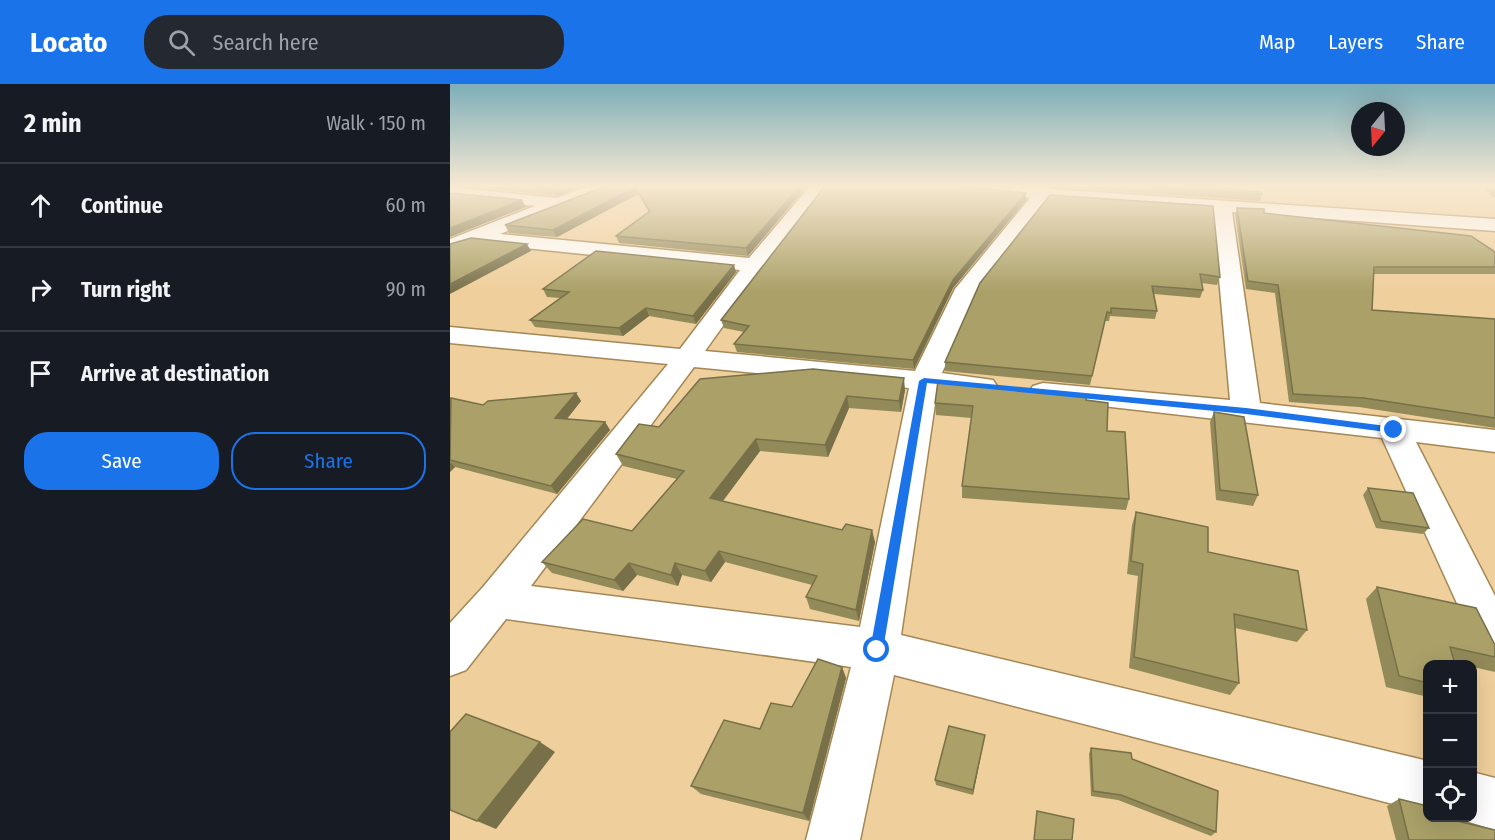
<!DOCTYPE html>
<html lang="en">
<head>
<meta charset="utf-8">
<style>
	body { margin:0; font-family:"Fira Sans Condensed",sans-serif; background:#242831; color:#f1f3f6 }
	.controls { position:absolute; right:18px; bottom:18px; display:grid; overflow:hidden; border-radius:12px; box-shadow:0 6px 24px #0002 }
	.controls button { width:54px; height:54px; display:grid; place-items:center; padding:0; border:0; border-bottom:2px solid #363941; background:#171b24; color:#f1f3f6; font:30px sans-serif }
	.compass { position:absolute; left:901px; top:18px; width:54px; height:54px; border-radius:50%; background:#171b24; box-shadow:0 6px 24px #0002; rotate:198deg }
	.stop { position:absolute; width:18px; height:18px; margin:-14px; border:4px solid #1a73e8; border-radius:50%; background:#fff }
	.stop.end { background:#1a73e8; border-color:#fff; box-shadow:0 2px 6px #0008 }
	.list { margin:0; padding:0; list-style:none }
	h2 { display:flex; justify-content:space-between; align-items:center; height:78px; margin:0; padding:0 24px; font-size:26px }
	h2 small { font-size:20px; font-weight:400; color:#9ea1a6 }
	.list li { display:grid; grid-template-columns:39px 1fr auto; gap:18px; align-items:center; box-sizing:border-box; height:84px; padding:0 24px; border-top:2px solid #363941 }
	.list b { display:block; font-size:22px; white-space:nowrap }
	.list em { font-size:20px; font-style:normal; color:#9ea1a6 }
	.actions { display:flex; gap:12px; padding:18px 24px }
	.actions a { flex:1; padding:14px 0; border:2px solid #1a73e8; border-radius:24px; text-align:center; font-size:21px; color:#1a73e8 }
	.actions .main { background:#1a73e8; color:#fff }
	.icon { flex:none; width:33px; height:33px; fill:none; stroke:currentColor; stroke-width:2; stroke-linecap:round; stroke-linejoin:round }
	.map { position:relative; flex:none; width:1045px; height:756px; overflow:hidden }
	header { display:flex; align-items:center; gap:36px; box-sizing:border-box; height:84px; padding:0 30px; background:#1a73e8; color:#fff }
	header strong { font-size:28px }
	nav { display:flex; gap:33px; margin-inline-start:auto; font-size:21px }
	.search { width:420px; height:54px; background:#242831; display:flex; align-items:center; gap:15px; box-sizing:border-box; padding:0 21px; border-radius:24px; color:#9ea1a6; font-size:22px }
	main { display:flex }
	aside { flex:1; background:#171b24 }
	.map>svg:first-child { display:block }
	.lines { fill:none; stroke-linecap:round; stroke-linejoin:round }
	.minor-casing { stroke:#a58756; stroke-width:3 }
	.minor { fill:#fff; fill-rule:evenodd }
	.wall { fill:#928a59 }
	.shaded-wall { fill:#777049 }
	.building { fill:#aaa068; stroke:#777049; stroke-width:1.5 }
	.route { fill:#1a73e8 }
</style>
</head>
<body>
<header>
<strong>Locato</strong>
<div class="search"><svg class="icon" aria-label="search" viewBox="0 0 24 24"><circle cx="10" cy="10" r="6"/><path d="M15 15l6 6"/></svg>Search here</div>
<nav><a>Map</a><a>Layers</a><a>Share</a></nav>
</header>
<main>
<aside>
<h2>2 min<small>Walk · 150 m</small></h2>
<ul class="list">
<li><svg class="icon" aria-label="ahead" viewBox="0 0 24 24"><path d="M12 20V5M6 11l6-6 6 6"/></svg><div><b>Continue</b></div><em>60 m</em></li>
<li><svg class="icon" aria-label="right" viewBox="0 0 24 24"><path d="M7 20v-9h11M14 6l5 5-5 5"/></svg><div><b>Turn right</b></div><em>90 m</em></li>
<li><svg class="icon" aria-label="arrive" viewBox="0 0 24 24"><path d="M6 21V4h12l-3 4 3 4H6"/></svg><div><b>Arrive at destination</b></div></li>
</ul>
<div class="actions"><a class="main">Save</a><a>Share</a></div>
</aside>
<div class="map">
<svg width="1045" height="756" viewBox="0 0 1045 756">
	<rect width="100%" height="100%" fill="#efcf9b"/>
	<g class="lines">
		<defs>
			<g id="minor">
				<path d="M138,102H163L160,106L50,150L299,174L360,102H378L313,186L255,267L465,287L505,205L580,114L513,107L507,106L504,102H600V105L1045,135V147L782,128L810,319L1045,346V368L966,358L1045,512V576L1030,570L932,354L583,314L579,308L583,302L593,299L780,316L763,127L598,116L528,206L492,289L543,296L547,302L543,308L533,311L487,306L451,551L978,677V729L444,591L410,756H356L401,583L56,535L16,586L0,592V539L33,503L218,280L0,259V243L230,265L290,186L25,159L0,168V155L85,122L0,113V103L107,114ZM244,283L459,304L410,543L81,502Z"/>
				<path d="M1022,688L1045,694V746L1006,734H1022Z"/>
			</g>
		</defs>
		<use href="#minor" class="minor-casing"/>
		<use href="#minor" class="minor"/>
	</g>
	<g class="wall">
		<path d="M13,102H132L107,112Z"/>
		<path d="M156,102H357L298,172L169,159L166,152L199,128L188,110L107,153L59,149L55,141Z"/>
		<path d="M602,102H786L788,106L812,110L810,117L602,103Z"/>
		<path d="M1019,102H1045V113H1043L1034,104Z"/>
		<path d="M600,111L770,193L767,201L751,199L753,206L750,214L704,210L707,227L705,235L660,232L659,237H655L640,301L495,287V278Z"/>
		<path d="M576,116L503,204L464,285L287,268L284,260L294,248L274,244L271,236Z"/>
		<path d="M787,124L1045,168V190H923L922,226L1045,235V344L909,323L839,318L825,209L796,205L785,130Z"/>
		<path d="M286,188L246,240L199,232L173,252L85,243L80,236L110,214L97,213L93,205Z"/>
		<path d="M250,295L455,306L451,328L399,324L378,373L310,367L273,417L425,458L409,537L360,525L356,513L362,501L275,478L261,498L232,491L228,502L187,491L173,507L102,489L92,478L182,447L227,395L173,382L166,370L209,343Z"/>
		<path d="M126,309L131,317L117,335L155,338L160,346L107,410L5,383L0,388V314L33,321Z"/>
		<path d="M636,316L657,347L679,415L676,426L512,414V402L522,334L486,331L485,319Z"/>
		<path d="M764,328L808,411L803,422L766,416L760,338Z"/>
		<path d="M918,404L979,444L973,450L926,444L913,411Z"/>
		<path d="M686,428L758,468L857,546L847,558L785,544L789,599L780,611L679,584L688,492L677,490L682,441Z"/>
		<path d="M927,503L1045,560V588L1023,583V580H1012L1005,579L978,580V613L936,603L916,515Z"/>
		<path d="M392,583L396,594L359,737L251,710L241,702Z"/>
		<path d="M534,656L523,711L486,701L485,696Z"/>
		<path d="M641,664L682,675L766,748L761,752L668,716L641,712L639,670Z"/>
		<path d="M949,715L999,735L1045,756H946L937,722Z"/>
	</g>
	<g class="shaded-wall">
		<path d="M111,102H132L107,112L103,105Z"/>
		<path d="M350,102H357L298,172L296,164Z"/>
		<path d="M185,103L188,110L107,153L103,146Z"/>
		<path d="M576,109V116L503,204L464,285L463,276L503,196Z"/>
		<path d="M72,116L76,123L0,153V144Z"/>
		<path d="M77,160L81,167L0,210V200Z"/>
		<path d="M284,181L286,188L246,240L243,232Z"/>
		<path d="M196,224L199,232L173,252L169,244Z"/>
		<path d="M454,294L455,306L451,328L449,317Z"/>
		<path d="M126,309L131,317L111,342L105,334Z"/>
		<path d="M397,312L399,324L378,373L375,361Z"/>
		<path d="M155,338L160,346L107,410L101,402Z"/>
		<path d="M306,355L310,367L266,426L260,414Z"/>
		<path d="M0,378L5,383L0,388Z"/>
		<path d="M422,446L425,458L409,537L406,526Z"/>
		<path d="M269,467L275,478L261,498L255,487Z"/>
		<path d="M179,479L187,491L173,507L164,496Z"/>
		<path d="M225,479L232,491L228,502L221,491Z"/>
		<path d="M392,583L396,594L359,737L353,729Z"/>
		<path d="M535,651L523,711V706Z"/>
		<path d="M90,658L105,668L46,745L27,737Z"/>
	</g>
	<g class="building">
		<path d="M74,102H111L103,105Z"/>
		<path d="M156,102H350L296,164L166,152L200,127L185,103L103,146L55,141Z"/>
		<path d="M375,102H511L576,109L503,196L463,276L284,260L299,242L271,236Z"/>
		<path d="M690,102H786L788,106L812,108V110Z"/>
		<path d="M0,109L72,116L0,144Z"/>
		<path d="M600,111L763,122L770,193L750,190L753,206L702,202L707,227L661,224V229L657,228L642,292L495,278L530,199Z"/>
		<path d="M787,124L814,125V129L1021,152L1045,168V183H924L922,226L1045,235V334L914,314L843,310L828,201L798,197Z"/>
		<path d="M21,154L77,160L0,200V160Z"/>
		<path d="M146,167L284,181L243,232L196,224L169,244L80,236L119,208L93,205Z"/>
		<path d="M363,285L454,294L449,317L397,312L375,361L306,355L260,414L392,446L396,440L422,446L406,526L356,513L367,492L269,467L255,487L225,479L221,491L179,479L164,496L92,478L133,435L182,447L234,387L166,370L189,340L209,343L250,295Z"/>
		<path d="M488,297L637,311L636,316L658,319L657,347L675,348L679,415L512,402L523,322L485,319Z"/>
		<path d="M126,309L105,334L155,338L101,402L0,376L1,314L33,321L38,317Z"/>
		<path d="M764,328L794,333L808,411L770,406Z"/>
		<path d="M918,404L963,409L979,444L931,437Z"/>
		<path d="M686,428L758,443V468L848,487L857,546L784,530L789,599L684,573L693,480L681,477Z"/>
		<path d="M927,503L1026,524L1044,559L1045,560V573L1000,563L1005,580H978V599L949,592Z"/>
		<path d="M368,575L392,583L353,729L241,702L274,636L310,645L321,619L342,623Z"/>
		<path d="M16,630L90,658L27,737L0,726V648Z"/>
		<path d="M499,642L535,651L523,706L485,696Z"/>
		<path d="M641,664L681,669L682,675L768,707L766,748L671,711L643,707Z"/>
		<path d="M949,715L978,722V734H998L999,735L1045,746V756H959Z"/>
		<path d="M587,727L624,735L622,756H584Z"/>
	</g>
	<linearGradient id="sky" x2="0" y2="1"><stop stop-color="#7daeb9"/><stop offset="0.49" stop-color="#f8e9d2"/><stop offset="1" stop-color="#f8e9d2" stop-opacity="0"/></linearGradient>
	<rect width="1045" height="208" fill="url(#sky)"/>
	<path class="route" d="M474,294L796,324L944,343L949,346L944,349L796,330L477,299L433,566L431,571L427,572L422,571L420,566L469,297Z"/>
</svg>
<div class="controls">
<button>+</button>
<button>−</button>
<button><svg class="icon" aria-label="locate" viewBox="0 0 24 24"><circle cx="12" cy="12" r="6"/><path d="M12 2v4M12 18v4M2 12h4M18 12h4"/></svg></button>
</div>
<svg class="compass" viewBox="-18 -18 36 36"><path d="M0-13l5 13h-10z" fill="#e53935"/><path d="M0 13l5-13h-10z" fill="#9ea1a6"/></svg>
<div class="stop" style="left:427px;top:566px"></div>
<div class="stop end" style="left:944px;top:346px"></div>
</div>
</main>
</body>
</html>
